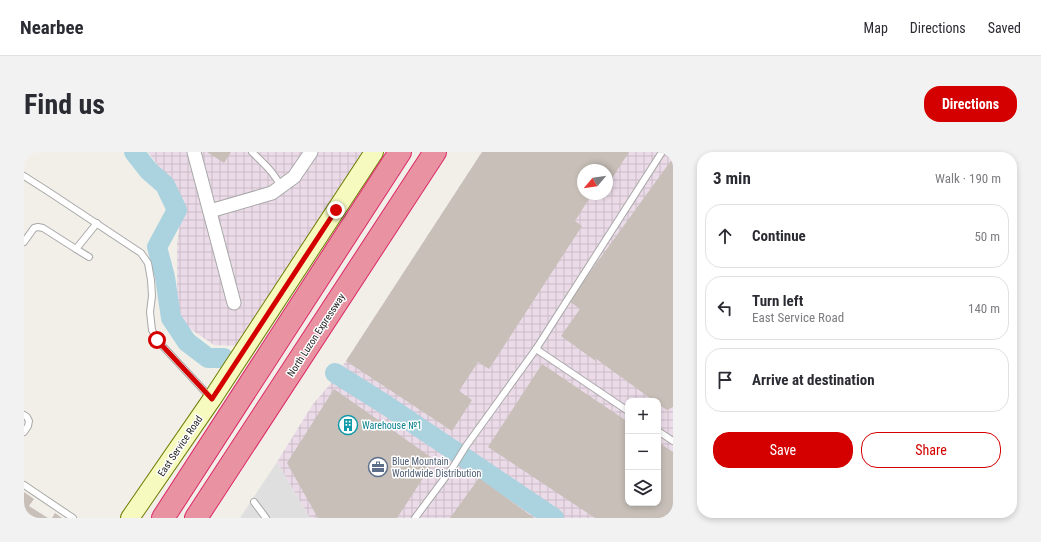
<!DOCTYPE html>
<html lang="en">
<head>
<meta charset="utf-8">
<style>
	body { margin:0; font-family:"Roboto Condensed",sans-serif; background:#f2f2f3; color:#2b2b33 }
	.controls { position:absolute; right:12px; bottom:12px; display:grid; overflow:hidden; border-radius:8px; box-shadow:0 2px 6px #0003 }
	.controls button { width:36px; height:36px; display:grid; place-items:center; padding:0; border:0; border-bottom:1px solid #e1e1e2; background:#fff; color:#2b2b33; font:20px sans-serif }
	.compass { position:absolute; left:553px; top:12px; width:36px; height:36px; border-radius:50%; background:#fff; box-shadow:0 2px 6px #0003; rotate:241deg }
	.stop { position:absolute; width:12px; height:12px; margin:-9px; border:3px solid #d40000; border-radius:50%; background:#fff }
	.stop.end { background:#d40000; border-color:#fff; box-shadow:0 1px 4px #0008 }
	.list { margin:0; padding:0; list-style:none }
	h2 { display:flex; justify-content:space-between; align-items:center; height:52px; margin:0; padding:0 16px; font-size:17px }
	h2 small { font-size:13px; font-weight:400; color:#7c7c81 }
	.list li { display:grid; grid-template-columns:26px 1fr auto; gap:12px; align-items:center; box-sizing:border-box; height:64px; margin:0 8px 8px; padding:0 8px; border:1px solid #e1e1e2; border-radius:16px }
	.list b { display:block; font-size:15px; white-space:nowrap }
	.list p { margin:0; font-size:13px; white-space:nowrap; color:#7c7c81 }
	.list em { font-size:13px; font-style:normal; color:#7c7c81 }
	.actions { display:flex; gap:8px; padding:12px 16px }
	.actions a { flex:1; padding:9px 0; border:1px solid #d40000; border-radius:16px; text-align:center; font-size:14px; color:#d40000 }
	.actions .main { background:#d40000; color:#fff }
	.icon { flex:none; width:22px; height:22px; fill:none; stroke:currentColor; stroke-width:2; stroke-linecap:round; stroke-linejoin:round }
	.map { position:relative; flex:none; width:649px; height:366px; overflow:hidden; border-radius:16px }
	header { display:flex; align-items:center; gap:24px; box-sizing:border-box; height:56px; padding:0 20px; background:#fff; border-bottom:1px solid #e1e1e2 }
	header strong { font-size:19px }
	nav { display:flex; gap:22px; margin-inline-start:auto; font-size:14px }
	.intro { display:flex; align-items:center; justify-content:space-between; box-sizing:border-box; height:96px; padding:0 24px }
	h1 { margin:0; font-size:28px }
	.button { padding:10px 18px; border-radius:16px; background:#d40000; color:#fff; font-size:14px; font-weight:700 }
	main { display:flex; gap:24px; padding:0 24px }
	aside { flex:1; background:#fff; border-radius:16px; box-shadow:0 2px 6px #0003 }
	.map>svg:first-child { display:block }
	.residential { fill:#e0dfdf }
	.industrial { fill:url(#industrial-grid); fill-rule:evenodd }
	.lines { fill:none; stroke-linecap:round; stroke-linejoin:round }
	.river { stroke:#aad3df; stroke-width:20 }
	.building { fill:#c7bfb8 }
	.lane-casing { stroke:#a9a9a9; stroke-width:8 }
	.street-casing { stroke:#a9a9a9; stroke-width:15 }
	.secondary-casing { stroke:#707d05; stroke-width:20 }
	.highway-casing { stroke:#dc2a67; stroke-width:24 }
	.lane { stroke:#fff; stroke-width:6 }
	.street { stroke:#fff; stroke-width:13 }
	.secondary { stroke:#f7fabf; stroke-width:18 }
	.highway { stroke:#e892a2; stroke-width:22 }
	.route { stroke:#d40000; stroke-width:5 }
	.labels { text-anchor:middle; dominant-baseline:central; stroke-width:3; stroke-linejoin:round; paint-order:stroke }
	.street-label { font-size:10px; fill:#222; stroke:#fff }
	.culture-label { font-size:10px; fill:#0d838f; stroke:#fff; text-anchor:start }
	.service-label { font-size:10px; fill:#4e5e75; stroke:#fff; text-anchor:start }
</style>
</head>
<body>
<header>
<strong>Nearbee</strong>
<nav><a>Map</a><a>Directions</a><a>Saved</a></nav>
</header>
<div class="intro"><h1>Find us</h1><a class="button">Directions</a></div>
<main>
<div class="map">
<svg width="649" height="366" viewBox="0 0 649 366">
	<defs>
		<pattern id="industrial-grid" width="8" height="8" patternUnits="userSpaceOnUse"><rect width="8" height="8" fill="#ebdbe8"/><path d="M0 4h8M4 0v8" fill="none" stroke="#c9bcc7"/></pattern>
	</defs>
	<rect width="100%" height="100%" fill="#f2efe9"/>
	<path class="residential" d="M253,310L286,366H216Z"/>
	<g class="industrial">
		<path d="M124,0H344L215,194L190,193L153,168V91L158,58L140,22Z"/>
		<path d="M458,0H649V366H286L253,310L289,252L308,230L322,209ZM559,18H583V42H559ZM604,249H634V351H604Z"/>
	</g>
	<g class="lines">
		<g class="river">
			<path d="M110,0L125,19L141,33L153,58L133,95L141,125L147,166L163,190L184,206H200"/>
			<path d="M311,221L362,253L530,366"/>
		</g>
	</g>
	<g class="building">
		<path d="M183,0H207L200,11Z"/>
		<path d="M458,0H605L583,34V18H559V42H578L575,46L568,42L551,69L558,74L465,217L454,210L435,239L448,248L428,279L322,209Z"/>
		<path d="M649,6V255L643,258L634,252V249H630L571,206L573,210L537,184L556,157L545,149Z"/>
		<path d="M518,212L604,270V351H634V290L649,300V366H571L464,295Z"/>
		<path d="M310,237L411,308L373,366H294L263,311Z"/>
		<path d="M455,326L510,366H426Z"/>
		<path d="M0,340L10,347L5,354L24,366H0Z"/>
		<path d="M31,361L38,366H28Z"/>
	</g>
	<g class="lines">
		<defs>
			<g id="lane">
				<path d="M228,0C240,12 250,20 257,35"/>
				<path d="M0,24L25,40L117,101L124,111L127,128L128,144L126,160L128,178L133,188L187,246"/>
				<path d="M0,90L10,76L14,75L19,76L52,97"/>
				<path d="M65,105L52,97L73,71"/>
				<path d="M512,197L604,259"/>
				<path d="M0,263L3,265L5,269L4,274L0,280"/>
				<path d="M634,279L649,289"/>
				<path d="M0,333L49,366"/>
				<path d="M230,350L242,366"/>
				<path d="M391,366L429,315L442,294L512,197L638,0"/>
			</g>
			<g id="street">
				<path d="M170,0L210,151"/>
				<path d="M186,59L248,41L270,25L287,0"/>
			</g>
			<path id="secondary" d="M106,366L188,247L350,0"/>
			<g id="highway">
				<path d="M139,366L376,0"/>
				<path d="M172,366L411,0"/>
			</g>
		</defs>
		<use href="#lane" class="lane-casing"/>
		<use href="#street" class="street-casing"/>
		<use href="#secondary" class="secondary-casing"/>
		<use href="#highway" class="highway-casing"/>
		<use href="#lane" class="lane"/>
		<use href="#street" class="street"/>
		<use href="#secondary" class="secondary"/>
		<use href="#highway" class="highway"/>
	</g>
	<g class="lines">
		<path class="route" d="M133,188L188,247L312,58"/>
	</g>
	<defs>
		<symbol id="building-ring" viewBox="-11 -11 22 22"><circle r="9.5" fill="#fff" stroke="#0f9aa8" stroke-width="1.5"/><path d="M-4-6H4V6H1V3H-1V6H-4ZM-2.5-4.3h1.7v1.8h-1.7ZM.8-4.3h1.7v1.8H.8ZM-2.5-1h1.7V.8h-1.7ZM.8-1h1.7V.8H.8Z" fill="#0f9aa8"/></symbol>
		<symbol id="office-ring" viewBox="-11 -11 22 22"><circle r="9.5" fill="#fff" stroke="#5c6f8a" stroke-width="1.5"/><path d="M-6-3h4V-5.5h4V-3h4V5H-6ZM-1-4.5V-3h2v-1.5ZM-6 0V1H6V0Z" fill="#5c6f8a"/></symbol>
	</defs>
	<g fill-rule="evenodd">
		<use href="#building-ring" x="313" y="262" width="22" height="22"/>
		<use href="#office-ring" x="343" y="304" width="22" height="22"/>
	</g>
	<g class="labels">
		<g class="street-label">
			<text transform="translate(292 183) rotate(-57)">North Luzon Expressway</text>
			<text transform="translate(156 294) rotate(-56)">East Service Road</text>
		</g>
		<g class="culture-label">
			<text x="338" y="273">Warehouse №1</text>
		</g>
		<g class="service-label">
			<text x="368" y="309">Blue Mountain<tspan x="368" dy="12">Worldwide Distribution</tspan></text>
		</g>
	</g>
</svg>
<div class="controls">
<button>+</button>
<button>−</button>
<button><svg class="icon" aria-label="layers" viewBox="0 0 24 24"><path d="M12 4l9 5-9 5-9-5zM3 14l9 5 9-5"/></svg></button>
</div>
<svg class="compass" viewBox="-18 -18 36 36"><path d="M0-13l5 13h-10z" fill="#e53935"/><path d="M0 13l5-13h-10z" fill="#7c7c81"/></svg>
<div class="stop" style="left:133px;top:188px"></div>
<div class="stop end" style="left:312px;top:58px"></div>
</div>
<aside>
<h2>3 min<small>Walk · 190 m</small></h2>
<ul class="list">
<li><svg class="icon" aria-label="ahead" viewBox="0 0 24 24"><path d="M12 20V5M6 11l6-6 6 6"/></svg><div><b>Continue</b></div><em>50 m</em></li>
<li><svg class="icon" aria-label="left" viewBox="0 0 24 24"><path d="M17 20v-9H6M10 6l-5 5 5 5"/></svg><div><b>Turn left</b><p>East Service Road</p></div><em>140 m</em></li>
<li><svg class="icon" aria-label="arrive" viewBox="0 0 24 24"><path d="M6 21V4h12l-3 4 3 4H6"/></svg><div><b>Arrive at destination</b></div></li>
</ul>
<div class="actions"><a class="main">Save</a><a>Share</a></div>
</aside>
</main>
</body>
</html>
